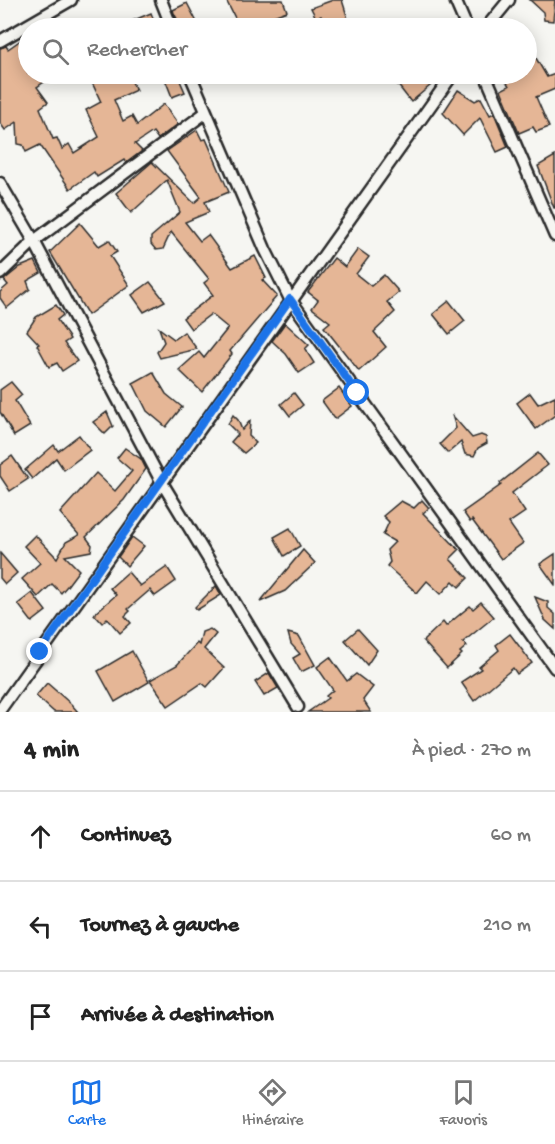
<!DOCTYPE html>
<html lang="fr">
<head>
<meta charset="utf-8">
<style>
	body { margin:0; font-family:"Gochi Hand",sans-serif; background:#f2f2f2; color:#222 }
	.stop { position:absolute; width:18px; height:18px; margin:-14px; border:4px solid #1a73e8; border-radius:50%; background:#fff }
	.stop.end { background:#1a73e8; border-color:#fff; box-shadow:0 2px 6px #0008 }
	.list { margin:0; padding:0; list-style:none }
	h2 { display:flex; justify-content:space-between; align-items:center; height:78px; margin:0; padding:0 24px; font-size:26px }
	h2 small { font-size:20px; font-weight:400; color:#767676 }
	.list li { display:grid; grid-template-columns:39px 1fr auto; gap:18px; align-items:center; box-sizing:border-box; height:90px; padding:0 24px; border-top:2px solid #e0e0e0 }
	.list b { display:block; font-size:22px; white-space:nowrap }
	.list em { font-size:20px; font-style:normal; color:#767676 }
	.icon { flex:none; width:33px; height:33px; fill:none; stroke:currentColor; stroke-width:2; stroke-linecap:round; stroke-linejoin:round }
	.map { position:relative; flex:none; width:555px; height:712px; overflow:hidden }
	.search { position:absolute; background:#fff; box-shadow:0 3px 15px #0003; left:18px; right:18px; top:18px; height:66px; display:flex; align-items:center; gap:15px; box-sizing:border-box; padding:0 21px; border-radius:33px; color:#767676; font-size:22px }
	.sheet { height:348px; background:#fff }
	nav { display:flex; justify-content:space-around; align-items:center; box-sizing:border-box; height:84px; border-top:2px solid #e0e0e0; background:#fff; font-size:16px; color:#767676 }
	nav a { display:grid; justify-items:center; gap:3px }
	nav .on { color:#1a73e8 }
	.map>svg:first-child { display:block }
	.building { fill:#e5b696; stroke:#2b2b2b; stroke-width:1.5 }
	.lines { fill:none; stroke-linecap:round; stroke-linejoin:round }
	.street-casing { stroke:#2b2b2b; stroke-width:15 }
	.street { stroke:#f6f6f2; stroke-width:10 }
	.route { stroke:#1a73e8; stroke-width:8 }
</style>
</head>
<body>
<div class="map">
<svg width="555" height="712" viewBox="0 0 555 712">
	<rect width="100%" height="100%" fill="#f6f6f2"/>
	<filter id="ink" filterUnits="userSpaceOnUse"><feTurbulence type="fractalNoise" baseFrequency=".0167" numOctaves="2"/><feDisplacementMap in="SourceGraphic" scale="12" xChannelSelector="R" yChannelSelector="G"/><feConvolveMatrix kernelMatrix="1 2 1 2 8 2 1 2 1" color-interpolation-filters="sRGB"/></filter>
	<g filter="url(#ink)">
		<g class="building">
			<path d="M226,0H283L287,11L257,22L261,28H218L236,20Z"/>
			<path d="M333,0H342L348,19L325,27L321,16L316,18L311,8Z"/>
			<path d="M530,0H555L553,21L544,20L543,12Z"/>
			<path d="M187,3L200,28H182L174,13L173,10Z"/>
			<path d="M151,13L157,28H115Z"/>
			<path d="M28,35V74H46L44,82L37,87L48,102L40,108L53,139L57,138L62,149L69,144L74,153L99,137L86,110L101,102L88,74H128L136,90L114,100L123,121L132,116L137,125L164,104L178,124L158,139L153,132L135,144L142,151L126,163L124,160L97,177L94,172L70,189L40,145L26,152L23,145L18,144L17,122L5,130L0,123V48L6,46L8,49Z"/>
			<path d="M526,41L547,77L555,74V89L536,97L549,127L536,132L533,127L519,133L501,90L509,86L502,74H526Z"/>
			<path d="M163,74H177L185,92L172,97Z"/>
			<path d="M401,74H444L411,102L394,80Z"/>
			<path d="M458,90L475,101L481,98L490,115L494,113L508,147L497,152L480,118L463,135L443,113Z"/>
			<path d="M197,130L202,140L206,139L229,192L205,202L209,212L185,222L200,241L208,235L232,268L255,256L266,278L262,280L277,296L230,351L232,354L202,392L179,370L199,352L204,358L228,328L211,314L191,329L183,318L213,295L204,283L209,279L171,232L163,249L156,250L151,244V237L180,212L167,180L131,213L116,193L152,162L194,203L201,197L167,151Z"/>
			<path d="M555,156V208H554L538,166Z"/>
			<path d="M80,223L99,246L109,240L117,252L110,256L129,285L88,315L50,252Z"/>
			<path d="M358,249L369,257L356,274L371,286L384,275L399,292L387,302L395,312L374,332L386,347L359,371L324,327L330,322L312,308L318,300L308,292L334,258L345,267Z"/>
			<path d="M35,261L41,273L27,281L30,289L7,308L0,298V292L8,285L4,280L20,267Z"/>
			<path d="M150,282L165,301L144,312L132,295Z"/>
			<path d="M449,301L465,321L449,334L433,314Z"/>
			<path d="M56,305L63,315L57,320L70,339L64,343L77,361L62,371L57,363L49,367L37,345L39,344L27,331L36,317Z"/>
			<path d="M285,323L309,345L305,349L314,363L299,373L286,354L272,341Z"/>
			<path d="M159,328L174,339L184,332L197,349L160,358L157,352L164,342Z"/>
			<path d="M153,372L166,394L182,407L166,427L147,411L133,383Z"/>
			<path d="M11,382L22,395L15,401L30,426L14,436L0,412V390Z"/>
			<path d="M339,388L352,406L335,419L322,401Z"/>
			<path d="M294,393L303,405L290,416L281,404Z"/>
			<path d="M530,393L538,404L555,396V415L536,429L517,403Z"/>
			<path d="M107,412L113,426L105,434L93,422Z"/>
			<path d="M233,415L238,420L242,430L250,421L249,436L256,443L244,453L231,442L238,434L228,424Z"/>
			<path d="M452,415L472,438L481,435L486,437L487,443L478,448L474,456L465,454L461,442L448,453L440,444L456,428Z"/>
			<path d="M79,435L90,450L64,470L56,458L32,479L25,470L54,445L58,451Z"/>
			<path d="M125,448L141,459L146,469L124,500L86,537L92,545L91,551L65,556L79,570L67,586L61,593L52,584L38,597L22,579L40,563L24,546L35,535L57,558L66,542L79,535L60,513L96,473L115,491L132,471L117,458Z"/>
			<path d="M538,453L548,465L512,493L525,512L509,523L523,543L501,559L472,520L470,522L463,512L501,485L500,483Z"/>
			<path d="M12,456L28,479L10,491L0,476V465Z"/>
			<path d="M422,500L429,508L423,513L459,550L450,559L468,578L459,587L453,581L441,594L427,581L417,593L387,566L390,562L387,550L395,542L383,535L389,522L383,516L401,501L414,508Z"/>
			<path d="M290,528L300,546L284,556L274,537Z"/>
			<path d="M132,537L144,546L127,566L118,557Z"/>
			<path d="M303,550L315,563L285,591L260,602Z"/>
			<path d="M0,553L17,573L5,584L0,578Z"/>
			<path d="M555,554V585L540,564Z"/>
			<path d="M167,567L176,581L155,596L150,590L128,609L130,611L125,616L131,623L120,633L107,618L102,623L94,614L116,595L110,588L128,572L140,586Z"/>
			<path d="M216,586L221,595L197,610L195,607Z"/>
			<path d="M32,593L46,611L32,622L18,604Z"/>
			<path d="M535,597L548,602V608L555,614V629L545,620Z"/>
			<path d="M481,602L494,617L463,642L467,646L460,652L462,654L447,668L423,641L443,622L446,626L470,606L473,609Z"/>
			<path d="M210,629L216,634L204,649L224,668L207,687L202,683L168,706L150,680L177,665L197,643L199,645L202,632Z"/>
			<path d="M358,629L377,650L367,665L345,640Z"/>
			<path d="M288,633L299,636L315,665L301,672L293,658L300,654L291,644Z"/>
			<path d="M510,634L532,663L517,674L513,668L474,701L461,682L481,669L479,667L499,650L496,645Z"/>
			<path d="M132,651L149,682L115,702L98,671Z"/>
			<path d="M330,657L347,681L356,674L373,687L363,700L371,712H308L328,698L326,696L333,690L317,667Z"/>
			<path d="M269,673L278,688L264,696L255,682Z"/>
			<path d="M47,683L71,704L78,712H54L36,696Z"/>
		</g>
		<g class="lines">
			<defs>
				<g id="street">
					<path d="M161,0L172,28"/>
					<path d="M455,0L467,28"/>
					<path d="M486,28L509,0"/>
					<path d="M0,41L71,0"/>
					<path d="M190,74L265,249L290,299L555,668"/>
					<path d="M485,74L555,236"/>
					<path d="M0,183L34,241L161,481L298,707"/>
					<path d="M0,274L34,241L205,113"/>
					<path d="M0,710L453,74"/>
				</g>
			</defs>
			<use href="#street" class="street-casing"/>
			<use href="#street" class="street"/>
		</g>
	</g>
	<g class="lines" filter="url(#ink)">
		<path class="route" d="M40,652L290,299L357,393"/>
	</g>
</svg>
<div class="stop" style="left:357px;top:393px"></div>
<div class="stop end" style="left:40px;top:652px"></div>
<div class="search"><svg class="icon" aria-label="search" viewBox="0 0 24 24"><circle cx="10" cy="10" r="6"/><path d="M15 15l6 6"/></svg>Rechercher</div>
</div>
<section class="sheet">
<h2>4 min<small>À pied · 270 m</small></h2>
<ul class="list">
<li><svg class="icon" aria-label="ahead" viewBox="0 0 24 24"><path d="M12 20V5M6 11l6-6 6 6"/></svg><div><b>Continuez</b></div><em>60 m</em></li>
<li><svg class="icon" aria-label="left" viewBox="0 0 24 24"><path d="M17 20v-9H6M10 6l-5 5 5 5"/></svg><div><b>Tournez à gauche</b></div><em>210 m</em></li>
<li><svg class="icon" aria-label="arrive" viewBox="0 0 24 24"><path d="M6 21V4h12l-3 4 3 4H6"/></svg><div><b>Arrivée à destination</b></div></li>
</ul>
</section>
<nav>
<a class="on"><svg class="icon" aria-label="map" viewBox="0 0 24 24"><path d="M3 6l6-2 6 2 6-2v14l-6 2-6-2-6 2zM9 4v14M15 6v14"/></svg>Carte</a>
<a><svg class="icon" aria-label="directions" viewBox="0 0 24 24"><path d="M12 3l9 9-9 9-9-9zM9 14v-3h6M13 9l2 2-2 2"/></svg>Itinéraire</a>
<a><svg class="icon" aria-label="saved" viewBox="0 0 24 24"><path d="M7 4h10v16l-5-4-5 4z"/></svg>Favoris</a>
</nav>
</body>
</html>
